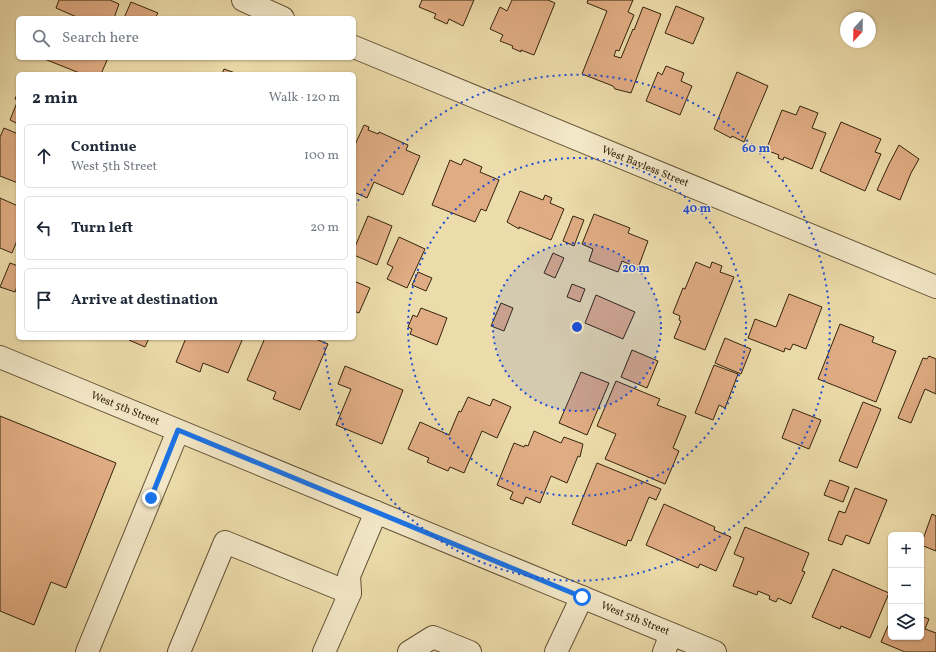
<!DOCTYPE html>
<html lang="en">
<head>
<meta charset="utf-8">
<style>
	body { margin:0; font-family:Vollkorn,serif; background:#f6f6f7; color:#1f2937 }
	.controls { position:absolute; right:12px; bottom:12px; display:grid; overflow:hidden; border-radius:6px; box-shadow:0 1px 3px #0004 }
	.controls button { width:36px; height:36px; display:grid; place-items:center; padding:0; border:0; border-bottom:1px solid #e0e1e3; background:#fff; color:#1f2937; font:20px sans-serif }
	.compass { position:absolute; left:840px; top:12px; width:36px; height:36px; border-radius:50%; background:#fff; box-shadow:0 1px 3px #0004; rotate:202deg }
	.stop { position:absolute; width:12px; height:12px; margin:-9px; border:3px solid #1a73e8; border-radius:50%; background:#fff }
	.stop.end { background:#1a73e8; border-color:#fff; box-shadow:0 1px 4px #0008 }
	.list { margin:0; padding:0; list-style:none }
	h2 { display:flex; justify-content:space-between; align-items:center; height:52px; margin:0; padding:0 16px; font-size:17px }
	h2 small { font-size:13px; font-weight:400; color:#747a83 }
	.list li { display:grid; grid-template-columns:26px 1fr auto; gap:12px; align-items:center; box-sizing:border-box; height:64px; margin:0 8px 8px; padding:0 8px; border:1px solid #e0e1e3; border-radius:6px }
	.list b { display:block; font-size:15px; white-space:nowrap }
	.list p { margin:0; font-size:13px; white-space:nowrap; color:#747a83 }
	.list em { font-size:13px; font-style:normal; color:#747a83 }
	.icon { flex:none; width:22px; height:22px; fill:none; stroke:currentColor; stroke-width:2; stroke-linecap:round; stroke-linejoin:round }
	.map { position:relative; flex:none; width:936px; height:652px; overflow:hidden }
	.search { position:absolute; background:#fff; box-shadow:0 1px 3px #0004; left:16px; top:16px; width:340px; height:44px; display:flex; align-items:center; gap:10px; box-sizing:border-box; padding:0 14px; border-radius:6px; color:#747a83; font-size:15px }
	.panel { position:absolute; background:#fff; box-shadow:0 1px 3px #0004; left:16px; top:72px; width:340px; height:268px; border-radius:6px }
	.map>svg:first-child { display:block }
	.building { fill:#e0ac83; stroke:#34230d }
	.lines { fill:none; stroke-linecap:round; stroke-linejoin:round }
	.minor-casing { stroke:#625134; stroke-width:24 }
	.minor { stroke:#f3e8c8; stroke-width:22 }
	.route { stroke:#1a73e8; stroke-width:5 }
	.ring { fill:none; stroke:#1d4ed8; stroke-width:2; stroke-dasharray:2 4 }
	.labels { text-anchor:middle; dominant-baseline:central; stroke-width:3; stroke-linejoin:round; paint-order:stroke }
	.street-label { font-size:11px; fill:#34230d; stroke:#f3e8c8 }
	.centre { fill:#1d4ed8; stroke:#f3e8c8; stroke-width:2 }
	.ring-label { font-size:12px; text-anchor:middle; font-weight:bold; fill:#1d4ed8; stroke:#f3e8c8; stroke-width:3; stroke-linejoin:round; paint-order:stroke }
</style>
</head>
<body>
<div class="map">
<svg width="936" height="652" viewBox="0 0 936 652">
	<rect width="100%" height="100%" fill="#eddcab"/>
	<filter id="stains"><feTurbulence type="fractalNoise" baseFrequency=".005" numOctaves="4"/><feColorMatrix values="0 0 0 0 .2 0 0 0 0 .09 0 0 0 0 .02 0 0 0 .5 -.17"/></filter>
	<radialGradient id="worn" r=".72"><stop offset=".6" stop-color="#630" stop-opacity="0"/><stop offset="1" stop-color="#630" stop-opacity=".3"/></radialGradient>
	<g class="building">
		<path d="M59,0H110L119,4L114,18H79L56,8Z"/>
		<path d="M422,0H474L463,26L449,19L447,24L434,18L436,14L419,7Z"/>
		<path d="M512,0H548L555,3L534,55L521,50V52L512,48L513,46L500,41L503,35L490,29L500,7L507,11Z"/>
		<path d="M588,0H633L628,12L634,15L619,51L616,50L614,56L621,58L633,29L634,30L643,7L661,14L631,93L615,89L613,86L582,74L607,11L587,3Z"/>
		<path d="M131,2L158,13L155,18H124Z"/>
		<path d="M676,6L704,18L693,44L665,33Z"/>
		<path d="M42,58H108L101,74H82Z"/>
		<path d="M666,66L684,73L681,81L692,86L680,115L646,101L658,72L662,75Z"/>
		<path d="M224,69L238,74H222Z"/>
		<path d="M737,72L768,86L744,142L732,136L731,138L714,129Z"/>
		<path d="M18,92V124L10,120L18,100L15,99Z"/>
		<path d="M800,106L818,113L812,128L826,133L812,169L784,157L783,160L778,158L779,155L766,150L782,110L796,115Z"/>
		<path d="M841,122L881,139L875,152L881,154L865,191L820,171Z"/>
		<path d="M364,125L369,127L368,130L378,134L379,132L408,145L406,150L420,156L403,195L374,182L367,198L354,192V147Z"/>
		<path d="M4,128L18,134V183L0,176V137Z"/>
		<path d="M899,145L919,159L911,173L900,200L877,190L889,164Z"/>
		<path d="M464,159L482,167L480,172L499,180L486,211L481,209L475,222L432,205L450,160L461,165Z"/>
		<path d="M520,191L543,200L545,195L552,198L550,203L564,209L551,240L519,227V229L507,222Z"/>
		<path d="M0,198L18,206V238L12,253L0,248Z"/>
		<path d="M594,214L630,228L628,233L648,241L638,268L622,261L618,272L589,261L593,249L582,244Z"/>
		<path d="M368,216L392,226L377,265L354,255V249Z"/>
		<path d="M573,216L584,220L574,246L563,241Z"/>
		<path d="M399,237L425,249L407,288L387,279L393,267L387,264Z"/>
		<path d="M553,253L564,258L555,278L544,273Z"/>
		<path d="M696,262L710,268L712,262L722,266L720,272L734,277L705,350L674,338L681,321L679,320L680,316L673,313L683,288L685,289Z"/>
		<path d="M10,263L18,266V284L15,292L0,287Z"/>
		<path d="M418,272L432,278L426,291L412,285Z"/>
		<path d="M354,281L370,288L359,313L354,311Z"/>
		<path d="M572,284L585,289L580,302L567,297Z"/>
		<path d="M789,294L822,307L806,349L793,344L790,350L785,348L784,352L748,338L755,319L776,327Z"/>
		<path d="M596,295L635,312L623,339L585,323Z"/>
		<path d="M501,303L513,308L504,331L491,326Z"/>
		<path d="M421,308L447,318L437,345L410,334L412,329L408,327L413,315L417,317Z"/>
		<path d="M840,324L874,337L872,342L896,351L876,402L818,379Z"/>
		<path d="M130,338H149L145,347L129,340Z"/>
		<path d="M186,338H243L228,373L203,363L200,372L176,362Z"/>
		<path d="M265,338H313L328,344L300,410L273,399L276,392L247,380Z"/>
		<path d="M725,338L751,349L741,374L715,363Z"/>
		<path d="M632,350L658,361L647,388L621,377Z"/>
		<path d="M929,356L936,359V394L925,389L911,423L898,418L923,358L927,359Z"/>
		<path d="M714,365L738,374L725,408L719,405L713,420L695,413Z"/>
		<path d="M345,366L403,390L382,444L336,425L351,389L338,384Z"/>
		<path d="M581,372L609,383L587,435L559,423Z"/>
		<path d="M616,381L660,399L657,405L686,416L673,448L679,451L665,484L605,459L616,434L597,426Z"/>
		<path d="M468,397L490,406L493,399L511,407L497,438L482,431L464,473L450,467L448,471L427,462L429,458L408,449L420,422L449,435L459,411L461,412Z"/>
		<path d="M863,402L881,409L857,468L839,461Z"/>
		<path d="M793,409L821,420L809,449L782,438Z"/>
		<path d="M0,416L116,463L66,588L51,582L34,625L0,611Z"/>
		<path d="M534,431L561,443L564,437L583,444L580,457L578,456L567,483L551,476L540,503L526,497L523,504L510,499L513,492L497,485L514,443L524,447L525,445L528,446Z"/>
		<path d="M597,463L661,489L656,500L649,497L631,541L628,540L626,546L572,524Z"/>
		<path d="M830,480L849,487L843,502L824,495Z"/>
		<path d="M855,488L887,500L869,544L846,535L842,545L828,540L839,511L845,513Z"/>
		<path d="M664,504L715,527L714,530L731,537L716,571L700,564L698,568L646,545Z"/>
		<path d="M932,514L936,516V551L921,545Z"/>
		<path d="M745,527L809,553L802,571L805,572L791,604L778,598L776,602L769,599L770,596L758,591L757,595L733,586L744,558L734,554Z"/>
		<path d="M833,569L889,593L870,638L841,626L840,629L812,617Z"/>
		<path d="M921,616L929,619L925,629L936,633V652H905L881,642L891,619V637H921Z"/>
	</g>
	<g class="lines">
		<defs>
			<g id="minor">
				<path d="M243,0L283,18"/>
				<path d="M354,47L936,287"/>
				<path d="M0,357L715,652"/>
				<path d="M87,652L178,431"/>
				<path d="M179,652L225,542L350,593"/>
				<path d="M324,652L350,593L349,576L376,512"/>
				<path d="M409,652L433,637L470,652"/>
				<path d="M556,652L582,597"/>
				<path d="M664,652L671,634"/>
			</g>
		</defs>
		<use href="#minor" class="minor-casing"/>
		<use href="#minor" class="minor"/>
	</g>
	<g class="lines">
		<path class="route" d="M151,498L178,430L582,597"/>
	</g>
	<circle cx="577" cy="327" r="84" fill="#1d4ed8" fill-opacity=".12"/>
	<g class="ring">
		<circle cx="577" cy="327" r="84"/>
		<circle cx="577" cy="327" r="169"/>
		<path d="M355 206A253 253 0 1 1 324 338"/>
	</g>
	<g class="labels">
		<g class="street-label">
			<text transform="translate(645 167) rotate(22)">West Bayless Street</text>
			<text transform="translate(125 409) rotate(22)">West 5th Street</text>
			<text transform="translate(635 619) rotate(22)">West 5th Street</text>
		</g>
	</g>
	<circle cx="577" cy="327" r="6" class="centre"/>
	<g class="ring-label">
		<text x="756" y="152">60 m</text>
		<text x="697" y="212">40 m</text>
		<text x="636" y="272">20 m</text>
	</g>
	<rect width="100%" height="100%" filter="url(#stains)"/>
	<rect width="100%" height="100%" fill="url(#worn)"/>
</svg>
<div class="controls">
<button>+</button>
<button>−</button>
<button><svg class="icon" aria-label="layers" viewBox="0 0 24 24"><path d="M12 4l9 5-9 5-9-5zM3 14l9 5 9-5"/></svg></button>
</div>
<svg class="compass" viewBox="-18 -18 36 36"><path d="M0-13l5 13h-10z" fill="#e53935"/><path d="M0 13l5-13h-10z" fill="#747a83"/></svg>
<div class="stop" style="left:582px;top:597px"></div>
<div class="stop end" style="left:151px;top:498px"></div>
<div class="search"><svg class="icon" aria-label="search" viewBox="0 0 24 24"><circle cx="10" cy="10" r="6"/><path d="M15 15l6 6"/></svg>Search here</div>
<section class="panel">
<h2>2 min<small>Walk · 120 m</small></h2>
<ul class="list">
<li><svg class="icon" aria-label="ahead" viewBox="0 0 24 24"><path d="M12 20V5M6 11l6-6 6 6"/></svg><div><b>Continue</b><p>West 5th Street</p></div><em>100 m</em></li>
<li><svg class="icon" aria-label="left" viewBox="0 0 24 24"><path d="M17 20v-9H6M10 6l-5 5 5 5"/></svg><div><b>Turn left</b></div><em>20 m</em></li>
<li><svg class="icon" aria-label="arrive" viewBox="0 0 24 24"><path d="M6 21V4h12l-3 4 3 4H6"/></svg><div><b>Arrive at destination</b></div></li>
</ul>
</section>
</div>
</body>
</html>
